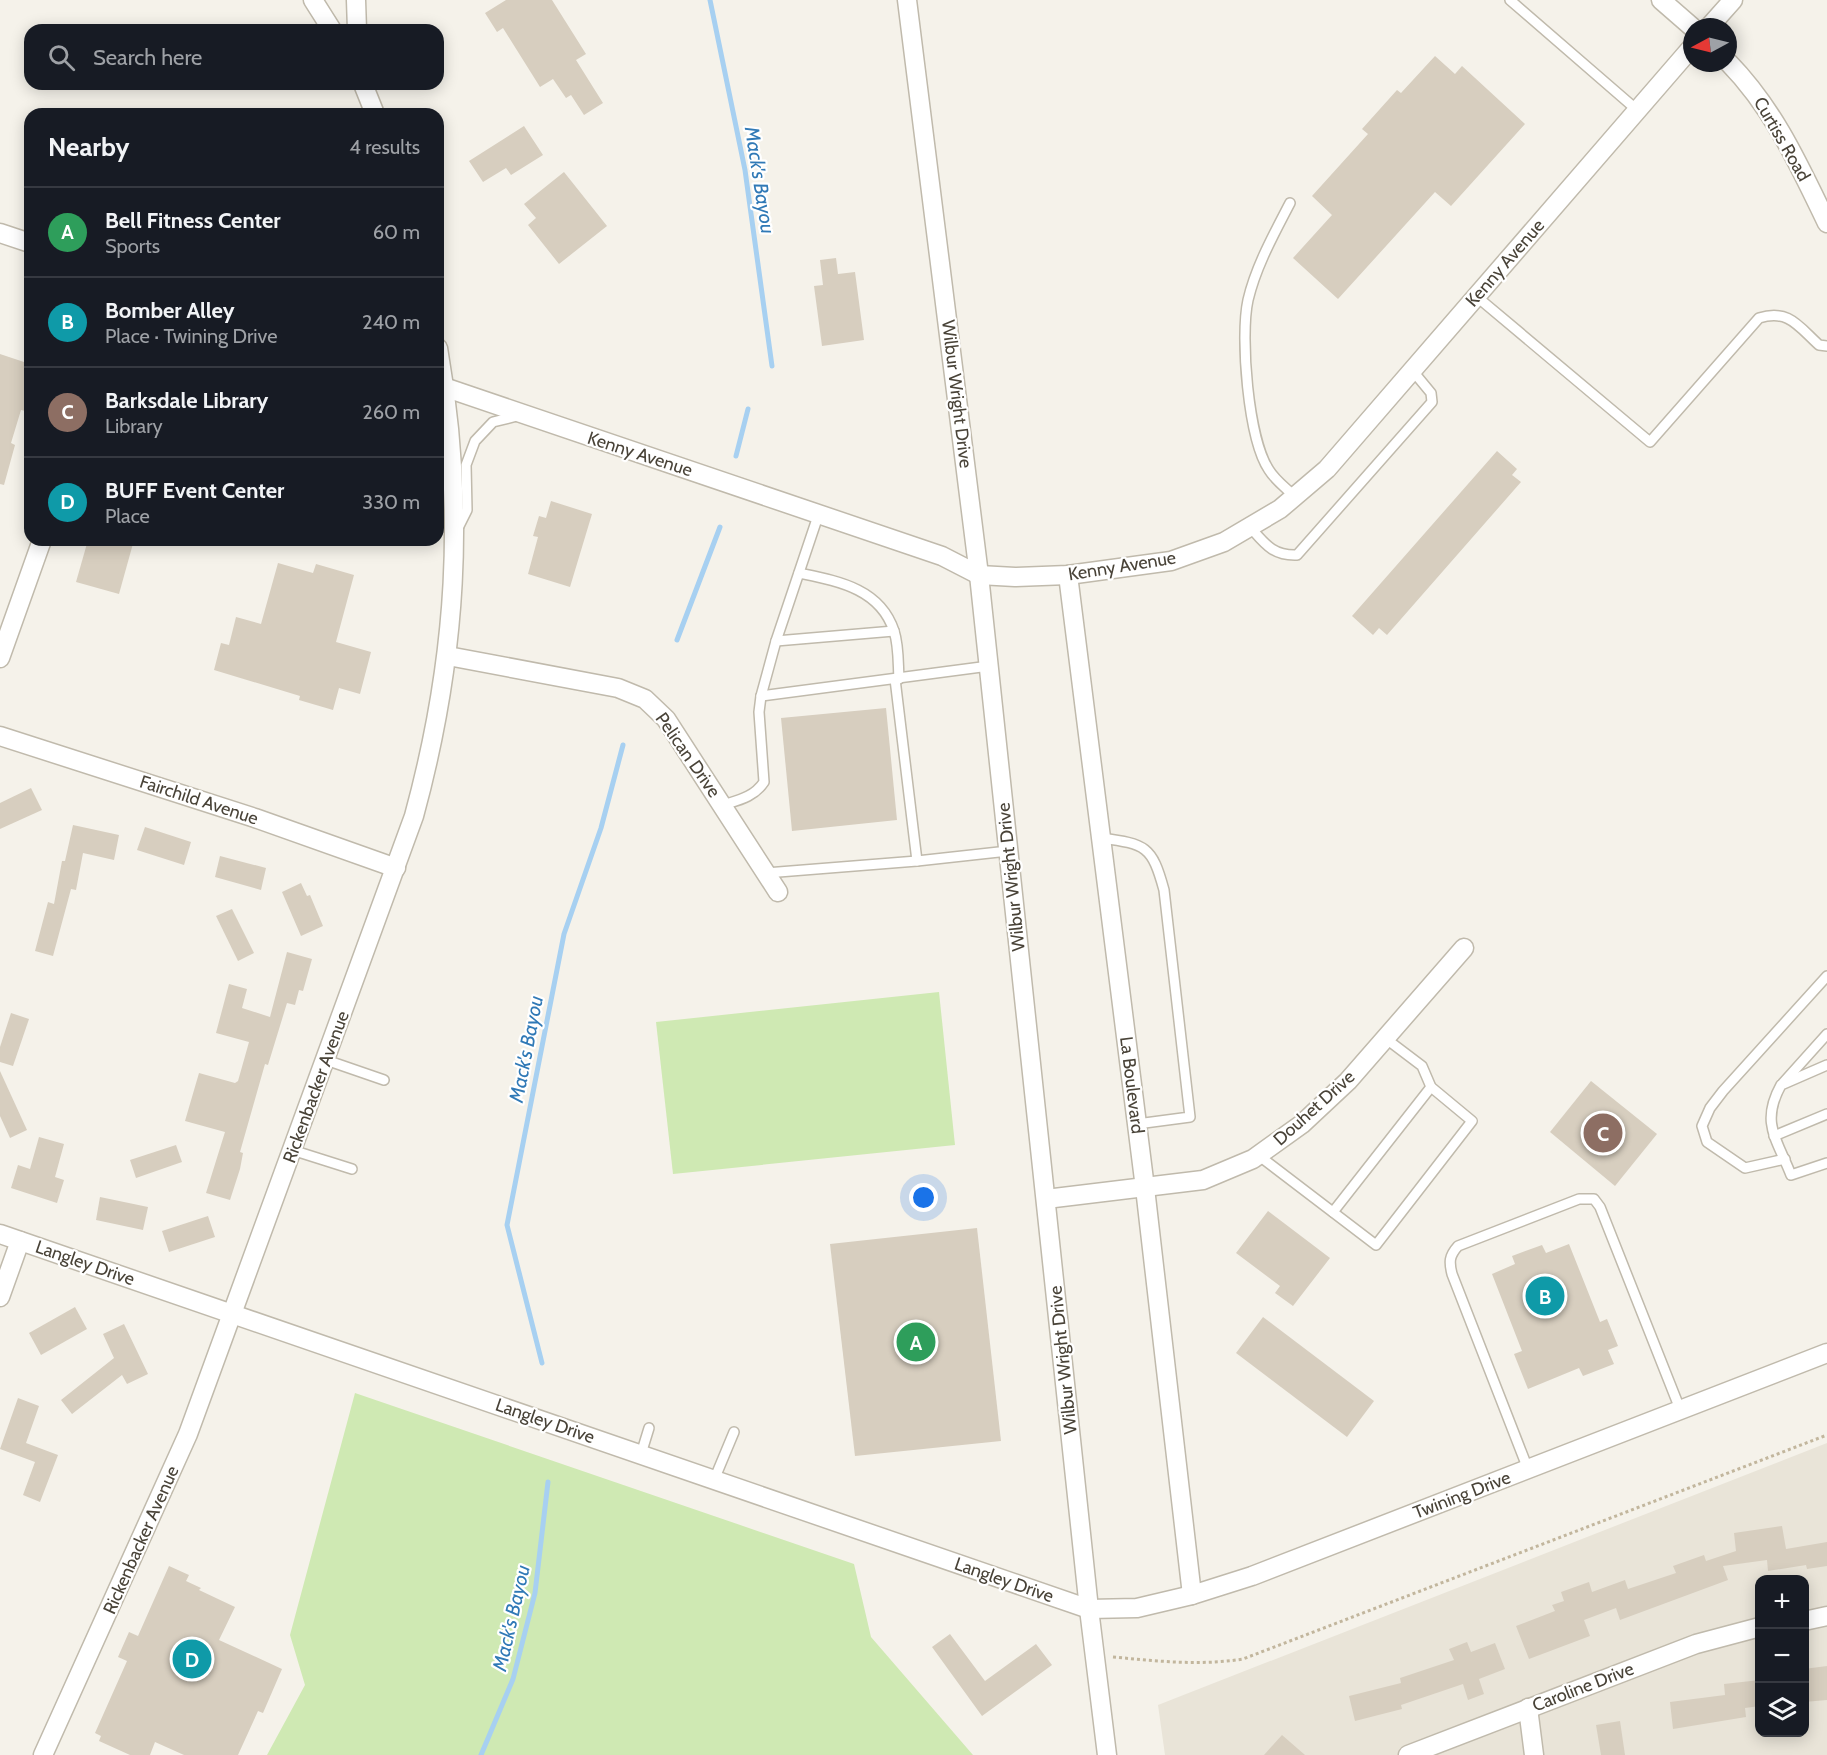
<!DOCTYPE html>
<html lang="en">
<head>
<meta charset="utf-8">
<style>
	body { margin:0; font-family:Cabin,sans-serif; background:#20242c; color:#f1f3f6 }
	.controls { position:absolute; right:18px; bottom:18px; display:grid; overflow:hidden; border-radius:12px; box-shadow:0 3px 15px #0003 }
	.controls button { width:54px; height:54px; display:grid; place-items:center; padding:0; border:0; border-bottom:2px solid #363941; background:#171b24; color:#f1f3f6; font:30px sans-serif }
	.compass { position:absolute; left:1683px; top:18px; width:54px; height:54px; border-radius:50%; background:#171b24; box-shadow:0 3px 15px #0003; rotate:263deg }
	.you { position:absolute; left:924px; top:1198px; width:21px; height:21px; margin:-15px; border:4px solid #fff; border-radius:50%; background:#1a73e8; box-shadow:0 0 0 9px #1a73e833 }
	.badge { display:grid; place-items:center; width:39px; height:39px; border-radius:50%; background:#f9451c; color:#fff; font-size:20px; font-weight:700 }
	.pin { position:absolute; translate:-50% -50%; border:3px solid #fff; box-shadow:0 2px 6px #0006 }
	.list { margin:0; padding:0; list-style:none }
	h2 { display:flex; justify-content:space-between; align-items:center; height:78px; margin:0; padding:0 24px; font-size:26px }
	h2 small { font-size:20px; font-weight:400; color:#9ea1a6 }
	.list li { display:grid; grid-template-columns:39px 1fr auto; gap:18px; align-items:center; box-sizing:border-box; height:90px; padding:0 24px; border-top:2px solid #363941 }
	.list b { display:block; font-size:22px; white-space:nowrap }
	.list p { margin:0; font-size:20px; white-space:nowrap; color:#9ea1a6 }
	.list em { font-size:20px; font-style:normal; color:#9ea1a6 }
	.icon { flex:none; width:33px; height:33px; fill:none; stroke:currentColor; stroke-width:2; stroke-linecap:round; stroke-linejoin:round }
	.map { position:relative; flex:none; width:1827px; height:1755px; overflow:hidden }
	.search { position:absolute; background:#171b24; box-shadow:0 3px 15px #0003; left:24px; top:24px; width:420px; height:66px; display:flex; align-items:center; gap:15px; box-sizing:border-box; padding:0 21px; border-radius:18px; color:#9ea1a6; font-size:22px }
	.panel { position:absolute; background:#171b24; box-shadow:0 3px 15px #0003; left:24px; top:108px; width:420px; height:438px; border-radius:18px }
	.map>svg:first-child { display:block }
	.residential { fill:#e9e4d8; fill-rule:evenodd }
	.green { fill:#cfe9b3 }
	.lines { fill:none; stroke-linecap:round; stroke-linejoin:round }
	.stream { stroke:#a7d0f1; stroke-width:5 }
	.building { fill:#d7cebf }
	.lane-casing { stroke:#c0baac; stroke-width:12 }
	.street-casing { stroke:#c0baac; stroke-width:21 }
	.path { stroke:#c2b69d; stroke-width:3; stroke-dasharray:3 3; stroke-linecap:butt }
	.lane { stroke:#fff; stroke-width:9 }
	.street { stroke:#fff; stroke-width:18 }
	.labels { text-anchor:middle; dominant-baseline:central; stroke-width:4.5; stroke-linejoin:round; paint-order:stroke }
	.street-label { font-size:18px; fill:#494338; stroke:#fff }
	.water-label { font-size:20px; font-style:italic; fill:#3079b6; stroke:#fff }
</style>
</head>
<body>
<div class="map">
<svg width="1827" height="1755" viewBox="0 0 1827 1755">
	<rect width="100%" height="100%" fill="#f5f2ea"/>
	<path class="residential" d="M1827,1443V1755H1165L1158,1705ZM1760,1580H1804V1732H1760Z"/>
	<g class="green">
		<path d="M939,992L955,1145L673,1174L656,1022Z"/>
		<path d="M355,1393L854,1564L871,1637L973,1755H267L305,1685L290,1635Z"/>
	</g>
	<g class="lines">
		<g class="stream">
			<path d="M710,0L745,170L772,366"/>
			<path d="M736,456L748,409"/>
			<path d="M677,640L720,527"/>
			<path d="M542,1363L507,1225L564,934L601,828L623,745"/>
			<path d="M481,1755L513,1679L535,1593L548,1482"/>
		</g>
	</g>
	<g class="building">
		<path d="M506,0H552L586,54L576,60L603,103L584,115L571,95L566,98L553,79L540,87L503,28L497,32L485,13Z"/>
		<path d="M1435,56L1455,74L1462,66L1525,124L1451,206L1435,192L1338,299L1293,258L1332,215L1312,196L1368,134L1362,129L1397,90L1401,93Z"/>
		<path d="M524,126L543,155L511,175L506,168L483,182L469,161Z"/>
		<path d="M564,172L607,226L559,264L528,225L536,218L524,204Z"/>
		<path d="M836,258L838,274L855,272L864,340L822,346L814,286L823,285L820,260Z"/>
		<path d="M0,354L30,364V412L21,410L11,443L15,445L4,485L0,484Z"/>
		<path d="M1497,451L1517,469L1512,475L1521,482L1387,635L1379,628L1373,635L1352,616Z"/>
		<path d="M551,501L592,514L570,587L528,574L538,537L533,536L539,516L546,518Z"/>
		<path d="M88,540H134L119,594L76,582Z"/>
		<path d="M278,563L313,573L316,564L354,575L336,642L371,652L360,694L339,688L333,710L299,700L300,696L214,670L221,643L229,645L236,617L261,624Z"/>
		<path d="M886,708L897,820L792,831L781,718Z"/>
		<path d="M31,788L42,810L0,829V803Z"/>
		<path d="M73,825L119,835L114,860L83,853L76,890L71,889L53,956L35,951L48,902L54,904L62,861H65Z"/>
		<path d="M145,827L191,842L184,865L137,850Z"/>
		<path d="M220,856L266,868L261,890L215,877Z"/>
		<path d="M301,883L307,896L310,895L323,926L301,936L282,892Z"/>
		<path d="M232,909L254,953L238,961L216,916Z"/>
		<path d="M287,952L312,959L303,991L299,990L295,1005L287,1003L268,1065L265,1064L240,1152L243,1153L240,1169L230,1200L206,1193L225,1132L185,1121L199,1073L235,1083L238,1081L249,1042L216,1033L229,984L247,989L242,1008L270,1017Z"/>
		<path d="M11,1013L29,1019L13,1066L0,1062V1047Z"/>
		<path d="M0,1071L27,1130L10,1138L0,1116Z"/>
		<path d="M1591,1081L1657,1134L1615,1186L1550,1132Z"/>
		<path d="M39,1137L64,1144L55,1177L64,1180L57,1203L11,1188L18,1165L30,1169Z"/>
		<path d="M176,1145L182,1162L136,1178L130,1160Z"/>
		<path d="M100,1197L148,1207L143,1230L96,1220Z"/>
		<path d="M1268,1211L1330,1258L1293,1306L1275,1293L1280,1286L1236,1253Z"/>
		<path d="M208,1216L215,1237L169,1252L162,1231Z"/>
		<path d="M977,1228L1001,1441L855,1456L830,1244Z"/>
		<path d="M1569,1244L1600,1322L1607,1319L1618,1346L1608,1350L1614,1364L1583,1376L1579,1368L1528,1389L1514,1354L1522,1351L1492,1274L1515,1264L1512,1256L1542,1245L1546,1253Z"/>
		<path d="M75,1307L87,1329L41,1355L29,1333Z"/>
		<path d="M1263,1317L1374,1401L1347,1437L1236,1353Z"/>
		<path d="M124,1324L148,1374L127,1384L122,1375L72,1414L61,1400L114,1358L103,1334Z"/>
		<path d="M18,1398L39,1406L26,1443L58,1455L40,1502L23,1495L35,1462L0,1449Z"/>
		<path d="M1782,1526L1786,1549L1827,1542V1566L1807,1569L1806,1565L1768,1571L1767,1560L1723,1566L1728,1580L1620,1620L1616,1608L1584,1620L1590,1636L1529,1659L1516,1626L1555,1611L1552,1605L1564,1601L1561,1592L1589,1582L1592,1592L1625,1580L1628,1589L1676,1573L1673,1566L1704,1555L1706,1561L1736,1551L1734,1533Z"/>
		<path d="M169,1566L189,1575L186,1581L201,1588L199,1590L235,1607L219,1640L282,1669L263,1713L258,1711L238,1755H184L155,1742L150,1755H130L99,1741L101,1736L95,1733L127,1661L118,1657L129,1632L138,1636Z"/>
		<path d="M950,1634L985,1681L1036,1644L1052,1665L982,1716L932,1647Z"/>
		<path d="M1467,1642L1471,1652L1495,1643L1505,1669L1479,1679L1484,1694L1468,1700L1463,1684L1401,1705L1402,1709L1355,1721L1349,1696L1401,1683L1400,1678L1454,1660L1449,1649Z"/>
		<path d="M1827,1666V1700L1804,1702V1669Z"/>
		<path d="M1760,1680V1706L1745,1708L1746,1717L1673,1729L1670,1702L1725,1695L1724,1684Z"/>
		<path d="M1620,1721L1625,1755H1601L1596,1725Z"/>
		<path d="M1282,1735L1305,1755H1264Z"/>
	</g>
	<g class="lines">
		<defs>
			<g id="lane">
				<path d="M1510,0L1637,110"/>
				<path d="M1290,203C1274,234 1256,266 1248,300C1240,336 1248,439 1269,470C1275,480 1286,488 1294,496"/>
				<path d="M1476,296L1650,442L1759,318C1789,309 1798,326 1819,345L1827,346"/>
				<path d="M1250,527C1265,544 1273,556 1297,555L1432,402L1431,393L1412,370"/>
				<path d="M458,528L467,510L466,465L475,441L493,422L517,416"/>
				<path d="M799,573C837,581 880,588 894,631C899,646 898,664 899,679"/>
				<path d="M776,641L894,631"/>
				<path d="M895,679L917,861L1008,851"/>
				<path d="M761,696L989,666"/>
				<path d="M723,805C739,800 754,797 764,782L759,712L761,696L776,641L819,513"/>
				<path d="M1101,838C1146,844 1152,846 1164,890L1190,1117L1137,1124"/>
				<path d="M766,873L917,861"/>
				<path d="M326,1060L384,1080"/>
				<path d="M1827,1065L1781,1085C1760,1123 1777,1139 1791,1175L1827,1163"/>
				<path d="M1783,1083L1827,1034"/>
				<path d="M1774,1136L1827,1114"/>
				<path d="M292,1150L352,1169"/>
				<path d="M1258,1155L1376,1245L1472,1121L1431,1087L1422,1066L1385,1038"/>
				<path d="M1785,1159L1745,1168L1707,1142L1702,1126L1710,1108L1723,1091L1827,976"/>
				<path d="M1333,1212L1431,1087"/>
				<path d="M641,1454L649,1428"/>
				<path d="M1528,1469L1452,1274C1449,1262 1449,1256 1458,1246L1579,1199H1594L1600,1207L1680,1409"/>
				<path d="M714,1480L734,1432"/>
			</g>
			<g id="street">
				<path d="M313,0L332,30"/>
				<path d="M356,0L357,30"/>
				<path d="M907,0L979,575L1089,1609L1107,1755"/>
				<path d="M1661,0L1692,27"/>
				<path d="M1709,27L1733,0"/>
				<path d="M1728,62C1774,109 1799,165 1827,223"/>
				<path d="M363,84L375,114"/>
				<path d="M0,233L30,243"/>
				<path d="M438,385L942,556L979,575L1015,577L1068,575L1171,561L1224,542L1280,509L1327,469L1692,47"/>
				<path d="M1068,575L1145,1188L1192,1595"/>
				<path d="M448,656L618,688L645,699L666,719L778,892"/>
				<path d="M0,658L42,540"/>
				<path d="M0,736L255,818L396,868"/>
				<path d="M1046,1199L1203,1180L1253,1159L1302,1124L1348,1081L1464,948"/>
				<path d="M0,1234L1089,1609L1137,1608L1192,1595L1252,1576L1827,1353"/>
				<path d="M0,1297L20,1241"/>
				<path d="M1804,1621L1827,1616"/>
				<path d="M1528,1708L1534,1755"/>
				<path d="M43,1755L188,1434L414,816C457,658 466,509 438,348"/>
				<path d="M1408,1755L1696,1644L1760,1627"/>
			</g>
		</defs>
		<use href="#lane" class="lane-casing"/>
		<use href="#street" class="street-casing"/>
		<path class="path" d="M1113,1657C1157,1661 1199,1666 1243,1659L1827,1435"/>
		<use href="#lane" class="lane"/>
		<use href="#street" class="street"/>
	</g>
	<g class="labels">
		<g class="street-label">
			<text transform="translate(1782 139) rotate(60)">Curtiss Road</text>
			<text transform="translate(1505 263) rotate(-49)">Kenny Avenue</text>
			<text transform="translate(957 394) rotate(83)">Wilbur Wright Drive</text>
			<text transform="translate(640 454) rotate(18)">Kenny Avenue</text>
			<text transform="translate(1122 566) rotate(-9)">Kenny Avenue</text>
			<text transform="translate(688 755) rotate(55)">Pelican Drive</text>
			<text transform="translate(199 800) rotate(18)">Fairchild Avenue</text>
			<text transform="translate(1011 877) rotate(-96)">Wilbur Wright Drive</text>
			<text transform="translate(1132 1085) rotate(83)">La Boulevard</text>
			<text transform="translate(316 1087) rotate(-70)">Rickenbacker Avenue</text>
			<text transform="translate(1314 1108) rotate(-42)">Douhet Drive</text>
			<text transform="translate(85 1263) rotate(19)">Langley Drive</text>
			<text transform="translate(1063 1360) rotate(-96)">Wilbur Wright Drive</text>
			<text transform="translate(545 1421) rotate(19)">Langley Drive</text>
			<text transform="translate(1462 1495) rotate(-21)">Twining Drive</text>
			<text transform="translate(141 1540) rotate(-66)">Rickenbacker Avenue</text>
			<text transform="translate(1004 1580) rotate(19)">Langley Drive</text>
			<text transform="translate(1583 1687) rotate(-21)">Caroline Drive</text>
		</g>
		<g class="water-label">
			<text transform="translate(760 180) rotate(81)">Mack's Bayou</text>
			<text transform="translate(526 1049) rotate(-79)">Mack's Bayou</text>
			<text transform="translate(511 1618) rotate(-77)">Mack's Bayou</text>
		</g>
	</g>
</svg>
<div class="controls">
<button>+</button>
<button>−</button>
<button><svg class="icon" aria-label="layers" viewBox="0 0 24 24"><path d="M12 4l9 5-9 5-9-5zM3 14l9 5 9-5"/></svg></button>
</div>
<svg class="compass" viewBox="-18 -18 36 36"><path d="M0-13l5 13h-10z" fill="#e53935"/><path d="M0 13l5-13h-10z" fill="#9ea1a6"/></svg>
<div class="you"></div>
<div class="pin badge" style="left:916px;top:1342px;background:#2e9e5b">A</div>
<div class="pin badge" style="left:1545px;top:1296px;background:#0f9aa8">B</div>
<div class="pin badge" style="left:1603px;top:1133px;background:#8d6e63">C</div>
<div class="pin badge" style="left:192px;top:1659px;background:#0f9aa8">D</div>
<div class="search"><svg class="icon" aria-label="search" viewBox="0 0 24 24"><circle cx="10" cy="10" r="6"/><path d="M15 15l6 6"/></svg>Search here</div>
<section class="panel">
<h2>Nearby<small>4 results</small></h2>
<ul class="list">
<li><span class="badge" style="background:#2e9e5b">A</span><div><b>Bell Fitness Center</b><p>Sports</p></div><em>60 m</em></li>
<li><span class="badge" style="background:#0f9aa8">B</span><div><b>Bomber Alley</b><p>Place · Twining Drive</p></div><em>240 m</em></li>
<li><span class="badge" style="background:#8d6e63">C</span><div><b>Barksdale Library</b><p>Library</p></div><em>260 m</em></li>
<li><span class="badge" style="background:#0f9aa8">D</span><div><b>BUFF Event Center</b><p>Place</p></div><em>330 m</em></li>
</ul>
</section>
</div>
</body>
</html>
